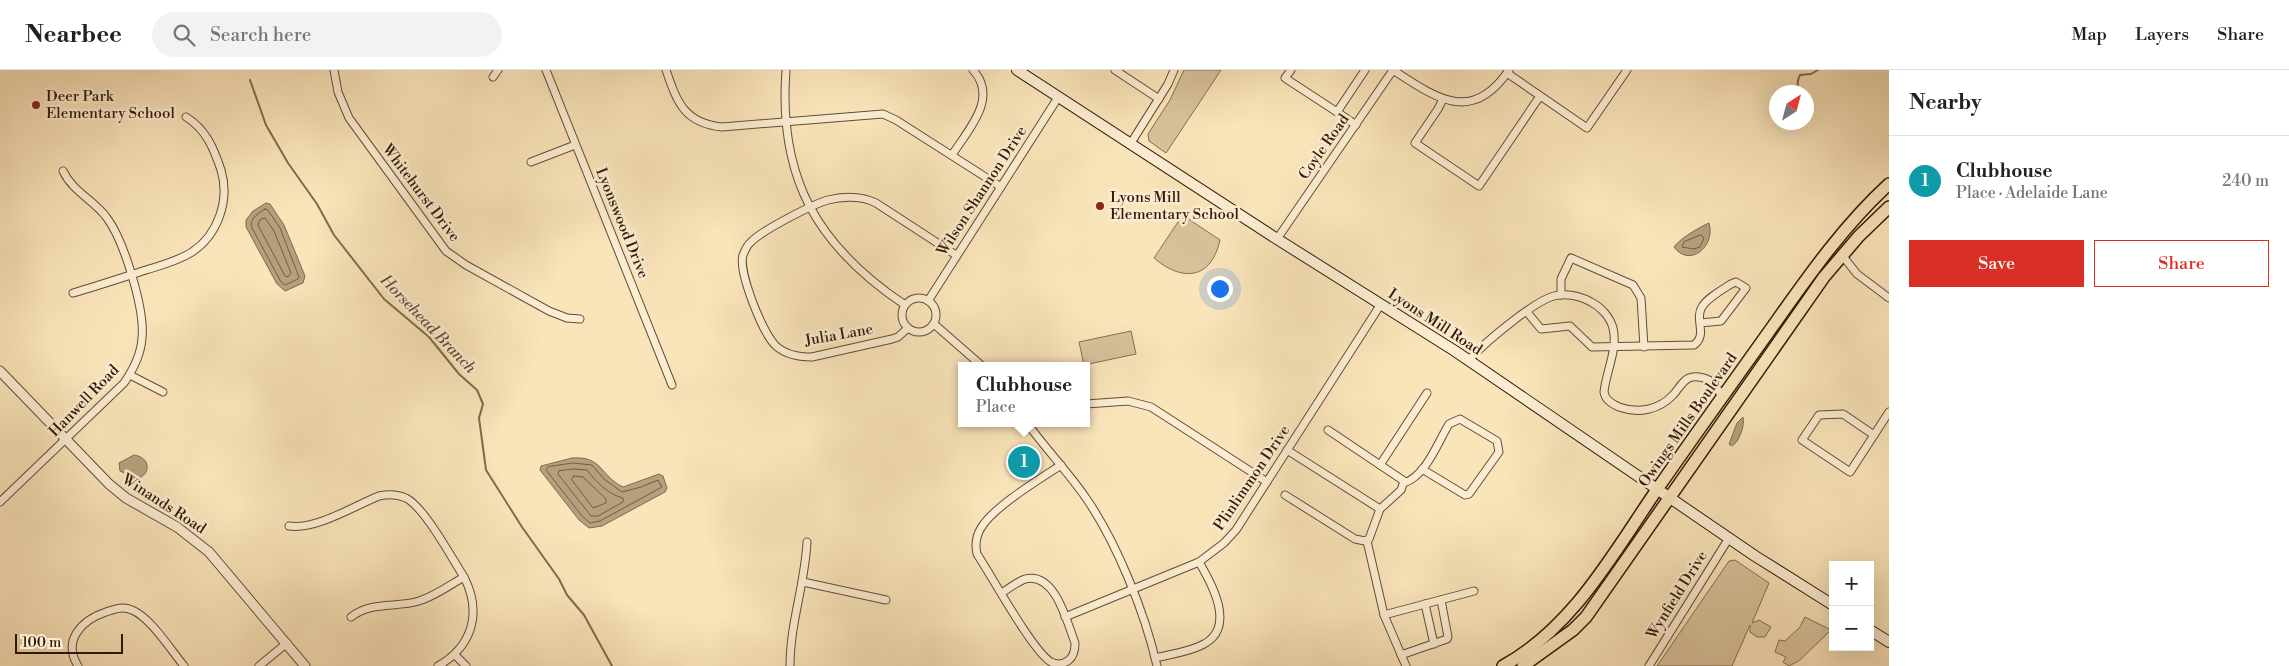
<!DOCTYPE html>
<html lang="en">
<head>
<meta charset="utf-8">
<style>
	body { margin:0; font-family:"Libre Bodoni",serif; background:#f2f2f2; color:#222 }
	.controls { position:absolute; right:15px; bottom:15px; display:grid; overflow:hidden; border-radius:0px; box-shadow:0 5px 20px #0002 }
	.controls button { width:45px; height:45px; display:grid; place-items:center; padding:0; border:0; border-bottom:1px solid #e0e0e0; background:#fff; color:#222; font:25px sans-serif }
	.compass { position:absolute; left:1769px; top:15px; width:45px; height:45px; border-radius:50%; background:#fff; box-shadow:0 5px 20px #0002; rotate:36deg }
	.scale { position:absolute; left:15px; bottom:12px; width:108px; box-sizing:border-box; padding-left:5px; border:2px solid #311a07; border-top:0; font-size:14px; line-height:18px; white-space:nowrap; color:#311a07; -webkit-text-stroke:4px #fcedd2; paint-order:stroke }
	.you { position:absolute; left:1219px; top:218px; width:18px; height:18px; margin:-12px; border:4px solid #fff; border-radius:50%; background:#1a73e8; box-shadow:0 0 0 8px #1a73e833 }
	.badge { display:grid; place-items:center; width:32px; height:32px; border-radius:50%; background:#d93025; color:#fff; font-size:16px; font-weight:700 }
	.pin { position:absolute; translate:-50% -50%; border:2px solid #fff; box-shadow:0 1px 5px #0006 }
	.popup { position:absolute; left:958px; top:292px; width:132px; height:65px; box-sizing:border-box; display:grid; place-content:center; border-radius:0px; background:#fff; filter:drop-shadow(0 1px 4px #0005); font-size:16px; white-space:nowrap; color:#767676 }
	.popup b { font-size:19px; color:#222 }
	.popup::after { content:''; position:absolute; left:50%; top:100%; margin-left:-10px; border:10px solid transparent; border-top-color:#fff }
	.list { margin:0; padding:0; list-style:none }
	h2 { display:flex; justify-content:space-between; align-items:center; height:65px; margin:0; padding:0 20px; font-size:21px }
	h2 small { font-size:16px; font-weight:400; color:#767676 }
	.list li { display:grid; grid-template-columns:32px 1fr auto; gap:15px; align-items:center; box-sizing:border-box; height:90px; padding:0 20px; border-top:1px solid #e0e0e0 }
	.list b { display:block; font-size:19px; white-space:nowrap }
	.list p { margin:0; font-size:16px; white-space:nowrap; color:#767676 }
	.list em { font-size:16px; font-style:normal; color:#767676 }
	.actions { display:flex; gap:10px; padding:15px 20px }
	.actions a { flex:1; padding:11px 0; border:1px solid #d93025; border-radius:0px; text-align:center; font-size:18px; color:#d93025 }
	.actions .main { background:#d93025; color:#fff }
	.icon { flex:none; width:28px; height:28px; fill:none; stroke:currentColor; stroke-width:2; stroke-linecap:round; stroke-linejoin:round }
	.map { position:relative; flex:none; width:1889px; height:596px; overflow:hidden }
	header { display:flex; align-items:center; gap:30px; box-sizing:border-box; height:70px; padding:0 25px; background:#fff; border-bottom:1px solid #e0e0e0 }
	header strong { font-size:24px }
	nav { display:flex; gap:28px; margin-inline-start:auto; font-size:18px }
	.search { width:350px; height:45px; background:#f2f2f2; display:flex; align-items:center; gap:12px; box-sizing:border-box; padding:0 18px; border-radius:28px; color:#767676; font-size:19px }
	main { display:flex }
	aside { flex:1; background:#fff }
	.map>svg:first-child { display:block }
	.green { fill:#d8c29c; stroke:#846e52 }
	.water { fill:#b69f7d; stroke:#816a4e }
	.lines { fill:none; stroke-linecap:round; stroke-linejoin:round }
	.shore { stroke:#745c42; stroke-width:1 }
	.stream { stroke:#816a4e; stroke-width:2 }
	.minor-casing { stroke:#634c34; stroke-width:9 }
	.tertiary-casing { stroke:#634c34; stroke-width:11 }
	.secondary-casing { stroke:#311a07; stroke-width:12 }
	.primary-casing { stroke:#311a07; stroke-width:14 }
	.minor { stroke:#fcedd2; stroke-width:7 }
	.tertiary { stroke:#fcedd2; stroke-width:9 }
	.secondary { stroke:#fcedd2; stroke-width:10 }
	.primary { stroke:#fae4ba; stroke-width:11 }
	.poi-dot { fill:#8f2418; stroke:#fcedd2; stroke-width:2 }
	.labels { text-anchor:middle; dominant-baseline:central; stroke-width:5; stroke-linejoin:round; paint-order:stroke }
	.poi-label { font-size:15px; fill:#311a07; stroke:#fcedd2; text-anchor:start }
	.street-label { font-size:15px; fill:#311a07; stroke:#fcedd2 }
	.water-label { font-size:16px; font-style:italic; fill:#664f36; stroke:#fcedd2 }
</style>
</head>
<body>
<header>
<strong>Nearbee</strong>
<div class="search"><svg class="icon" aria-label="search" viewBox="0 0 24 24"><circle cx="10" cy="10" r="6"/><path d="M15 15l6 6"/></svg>Search here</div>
<nav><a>Map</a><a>Layers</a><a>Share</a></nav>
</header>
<main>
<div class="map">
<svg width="1889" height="596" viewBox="0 0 1889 596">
	<rect width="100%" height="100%" fill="#fae4ba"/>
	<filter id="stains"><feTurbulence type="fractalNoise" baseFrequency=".004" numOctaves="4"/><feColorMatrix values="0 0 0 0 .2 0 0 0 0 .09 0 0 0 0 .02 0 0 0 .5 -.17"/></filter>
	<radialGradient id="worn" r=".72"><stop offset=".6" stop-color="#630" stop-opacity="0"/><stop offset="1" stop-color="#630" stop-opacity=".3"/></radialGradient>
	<g class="green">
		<path d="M1184,0H1221L1166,83L1149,71L1148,64L1170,30Z"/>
		<path d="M1187,148L1220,170C1211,210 1182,212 1154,188L1180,149Z"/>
		<path d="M1131,261L1136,284L1084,295L1079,272Z"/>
		<path d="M1735,490L1769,513L1752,553L1759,550L1771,557L1765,567H1757L1750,562V555L1732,596H1657L1729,491Z"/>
		<path d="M1805,547L1831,560L1800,590L1789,596L1783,592L1786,587L1775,582L1779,570L1785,571L1800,557Z"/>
	</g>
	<g class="water">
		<path d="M266,133L270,134L284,155L305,206L303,213L285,221L277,214L246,157V150L253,141Z"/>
		<path d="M1709,153C1716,177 1689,198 1674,177C1679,169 1700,157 1709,153Z"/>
		<path d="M1743,347C1745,356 1739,372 1732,376L1729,374L1737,353Z"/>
		<path d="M134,385C150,387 152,404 137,409L120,401L119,393Z"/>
		<path d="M572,388C603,386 599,405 623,417L659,404L663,406L667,418L665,422L602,456L589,458L579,450L540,400L541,396Z"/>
	</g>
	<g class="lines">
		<g class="shore">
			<path d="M265,139L268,140L280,158L299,207L298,209L285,215L281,212L251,156C251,147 259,143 265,139Z"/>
			<path d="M265,148L274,161L291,203L288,207L285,206L258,155L260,150Z"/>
			<path d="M1701,165L1704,168L1700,177L1694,179L1682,177L1684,172Z"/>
			<path d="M573,393L592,395L604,409L622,422L641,417L658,410L662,417L600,451L590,453L582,446L546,400L548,397Z"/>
			<path d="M574,399L587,400C596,412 608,424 623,428V432L598,446H591L558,404L559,401Z"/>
			<path d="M574,406L583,407L606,429V433L593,438L572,410Z"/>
		</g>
		<g class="stream">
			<path d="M250,10L266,55L288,93L317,134L334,165L384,229L429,267L459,304L477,320L483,334L479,348L486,400L522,457L559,509L567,525L584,545L612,596"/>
			<path d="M1797,22L1798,10L1800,5L1811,4L1818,0"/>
		</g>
		<defs>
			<g id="minor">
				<path d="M334,0L338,22L349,48L446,181L466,195L549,241L567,248L580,249"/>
				<path d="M546,0L672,315"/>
				<path d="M666,0C677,32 684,53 722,57L883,44L896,50L1001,117"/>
				<path d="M786,0C778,108 817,176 905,235"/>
				<path d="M1115,0L1159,29"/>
				<path d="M1291,0L1285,8L1337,42L1365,0"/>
				<path d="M1393,0C1436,28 1472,55 1509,0"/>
				<path d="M1507,3L1587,58L1627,0"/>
				<path d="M493,7L498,0"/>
				<path d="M1443,29L1438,39L1415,73L1479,116L1540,26"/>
				<path d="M1337,42L1356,55"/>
				<path d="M1131,73L1168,14L1174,0"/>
				<path d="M952,85C968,60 999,28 973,0"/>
				<path d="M531,92L575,75"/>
				<path d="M1277,169L1393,0"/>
				<path d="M1842,185L1857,204L1889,228"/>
				<path d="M73,223C97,216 121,208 146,200C162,195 178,191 192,182C218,165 230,130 221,100C214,79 206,59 186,47"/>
				<path d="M1561,225V209L1571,188L1633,215L1641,228L1644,277"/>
				<circle cx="919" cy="245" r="17"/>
				<path d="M928,231L1059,26"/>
				<path d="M1527,242L1541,259L1570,256L1592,277L1694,275C1708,265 1694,249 1702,237C1707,228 1722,220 1731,214L1736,212L1746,218L1721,251L1700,253"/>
				<path d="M934,254L982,296"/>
				<path d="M908,258L898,267L892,269L812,287C799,287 786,285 776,276C763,264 738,202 743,185C745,180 747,175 751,172C761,161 813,134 828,130C843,126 862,126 876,133L956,185"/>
				<path d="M1469,290C1483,274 1534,231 1554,226C1567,223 1580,226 1591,232C1601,237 1610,247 1613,258C1618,280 1606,301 1604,322C1605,330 1612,334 1619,337C1638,344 1659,340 1673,325C1678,320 1682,311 1689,308C1696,305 1709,308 1714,314C1718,317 1719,323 1722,327"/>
				<path d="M130,305L163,322"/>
				<path d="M1086,334L1128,331L1151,337L1267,412"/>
				<path d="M1027,353C1046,379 1068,402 1086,428C1117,473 1145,543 1157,596"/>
				<path d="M1874,365L1843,344L1819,345L1802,370L1850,402L1889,342"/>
				<path d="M1287,380L1380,439L1401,420L1404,411L1328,360"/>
				<path d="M1380,395L1427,323"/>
				<path d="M1404,413C1426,406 1438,372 1449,354L1460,349L1497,371L1499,382L1469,424L1465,425L1422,399"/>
				<path d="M1285,425L1355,469L1365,471L1369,469L1380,439"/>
				<path d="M0,432L124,313C133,300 141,284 142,268C145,239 124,171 107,148C94,130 73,122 63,101"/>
				<path d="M289,456C316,460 354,436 379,426C388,424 397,424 406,428C425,438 451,487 464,507C482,542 473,576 438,596"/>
				<path d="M1367,471L1384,545L1406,596"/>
				<path d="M803,512L886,530"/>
				<path d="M1002,523C1009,518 1017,512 1025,509C1055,501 1067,552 1075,573C1075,579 1074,586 1069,590C1064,594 1057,595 1051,592C1033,582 991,505 977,484C975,475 976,466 981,458C993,437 1040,409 1061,395"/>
				<path d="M1425,534L1434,574"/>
				<path d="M1384,545L1474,521"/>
				<path d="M351,547C371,531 396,538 419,531C435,526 450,515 464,507"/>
				<path d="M1065,547L1199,492L1224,473L1236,460L1381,234"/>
				<path d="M455,585L466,596"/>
				<path d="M1401,585L1447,569L1448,567L1441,530"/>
				<path d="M1155,588C1171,584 1190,582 1204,574C1236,557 1212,514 1199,492"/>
				<path d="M78,596C62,570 82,550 106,542C115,539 123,536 132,540C150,547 171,580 184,596"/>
				<path d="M259,596L287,573"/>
				<path d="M790,596C790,553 805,514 807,472"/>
				<path d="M1649,596L1729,468"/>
			</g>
			<path id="tertiary" d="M0,301L109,414L126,428L177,457L209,482L305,596"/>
			<g id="secondary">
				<path d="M1017,0L1277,169L1455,281L1755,486L1833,535"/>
				<path d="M1870,560L1889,572"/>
			</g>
			<g id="primary">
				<path d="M1503,596C1574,557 1614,482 1658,418C1694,366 1731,315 1768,263C1805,211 1841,158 1889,114"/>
				<path d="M1523,596L1573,560L1586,547L1824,207L1859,166L1889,137"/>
			</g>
		</defs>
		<use href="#minor" class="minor-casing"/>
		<use href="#tertiary" class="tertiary-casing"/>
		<use href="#secondary" class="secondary-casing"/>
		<use href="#primary" class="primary-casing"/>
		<use href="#minor" class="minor"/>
		<use href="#tertiary" class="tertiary"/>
		<use href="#secondary" class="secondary"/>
		<use href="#primary" class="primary"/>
	</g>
	<g class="poi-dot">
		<circle cx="36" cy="35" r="5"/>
		<circle cx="1100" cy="136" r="5"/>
	</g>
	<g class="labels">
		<g class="poi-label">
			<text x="46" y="26">Deer Park<tspan x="46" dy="17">Elementary School</tspan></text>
			<text x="1110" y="127">Lyons Mill<tspan x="1110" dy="17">Elementary School</tspan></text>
		</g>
		<g class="street-label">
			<text transform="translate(1324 77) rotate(-55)">Coyle Road</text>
			<text transform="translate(982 121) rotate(-57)">Wilson Shannon Drive</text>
			<text transform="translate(421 123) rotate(53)">Whitehurst Drive</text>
			<text transform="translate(622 153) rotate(68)">Lyonswood Drive</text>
			<text transform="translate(1435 252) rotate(33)">Lyons Mill Road</text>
			<text transform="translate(839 265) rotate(-10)">Julia Lane</text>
			<text transform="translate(84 331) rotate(-46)">Hanwell Road</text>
			<text transform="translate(1688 350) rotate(-55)">Owings Mills Boulevard</text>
			<text transform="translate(1252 408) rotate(-56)">Plinlimmon Drive</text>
			<text transform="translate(164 434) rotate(33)">Winands Road</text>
			<text transform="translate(1677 525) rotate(-58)">Wynfield Drive</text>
		</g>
		<g class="water-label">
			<text transform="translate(428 254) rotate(46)">Horsehead Branch</text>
		</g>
	</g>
	<rect width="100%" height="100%" filter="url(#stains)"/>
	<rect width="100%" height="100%" fill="url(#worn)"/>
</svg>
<div class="controls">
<button>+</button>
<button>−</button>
</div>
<svg class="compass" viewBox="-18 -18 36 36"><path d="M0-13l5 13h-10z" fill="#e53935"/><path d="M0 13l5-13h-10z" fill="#767676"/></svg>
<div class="scale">100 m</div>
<div class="you"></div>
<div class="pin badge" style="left:1024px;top:392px;background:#0f9aa8">1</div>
<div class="popup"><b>Clubhouse</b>Place</div>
</div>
<aside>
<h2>Nearby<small></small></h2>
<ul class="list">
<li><span class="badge" style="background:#0f9aa8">1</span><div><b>Clubhouse</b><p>Place · Adelaide Lane</p></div><em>240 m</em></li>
</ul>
<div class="actions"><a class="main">Save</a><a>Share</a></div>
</aside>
</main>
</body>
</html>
